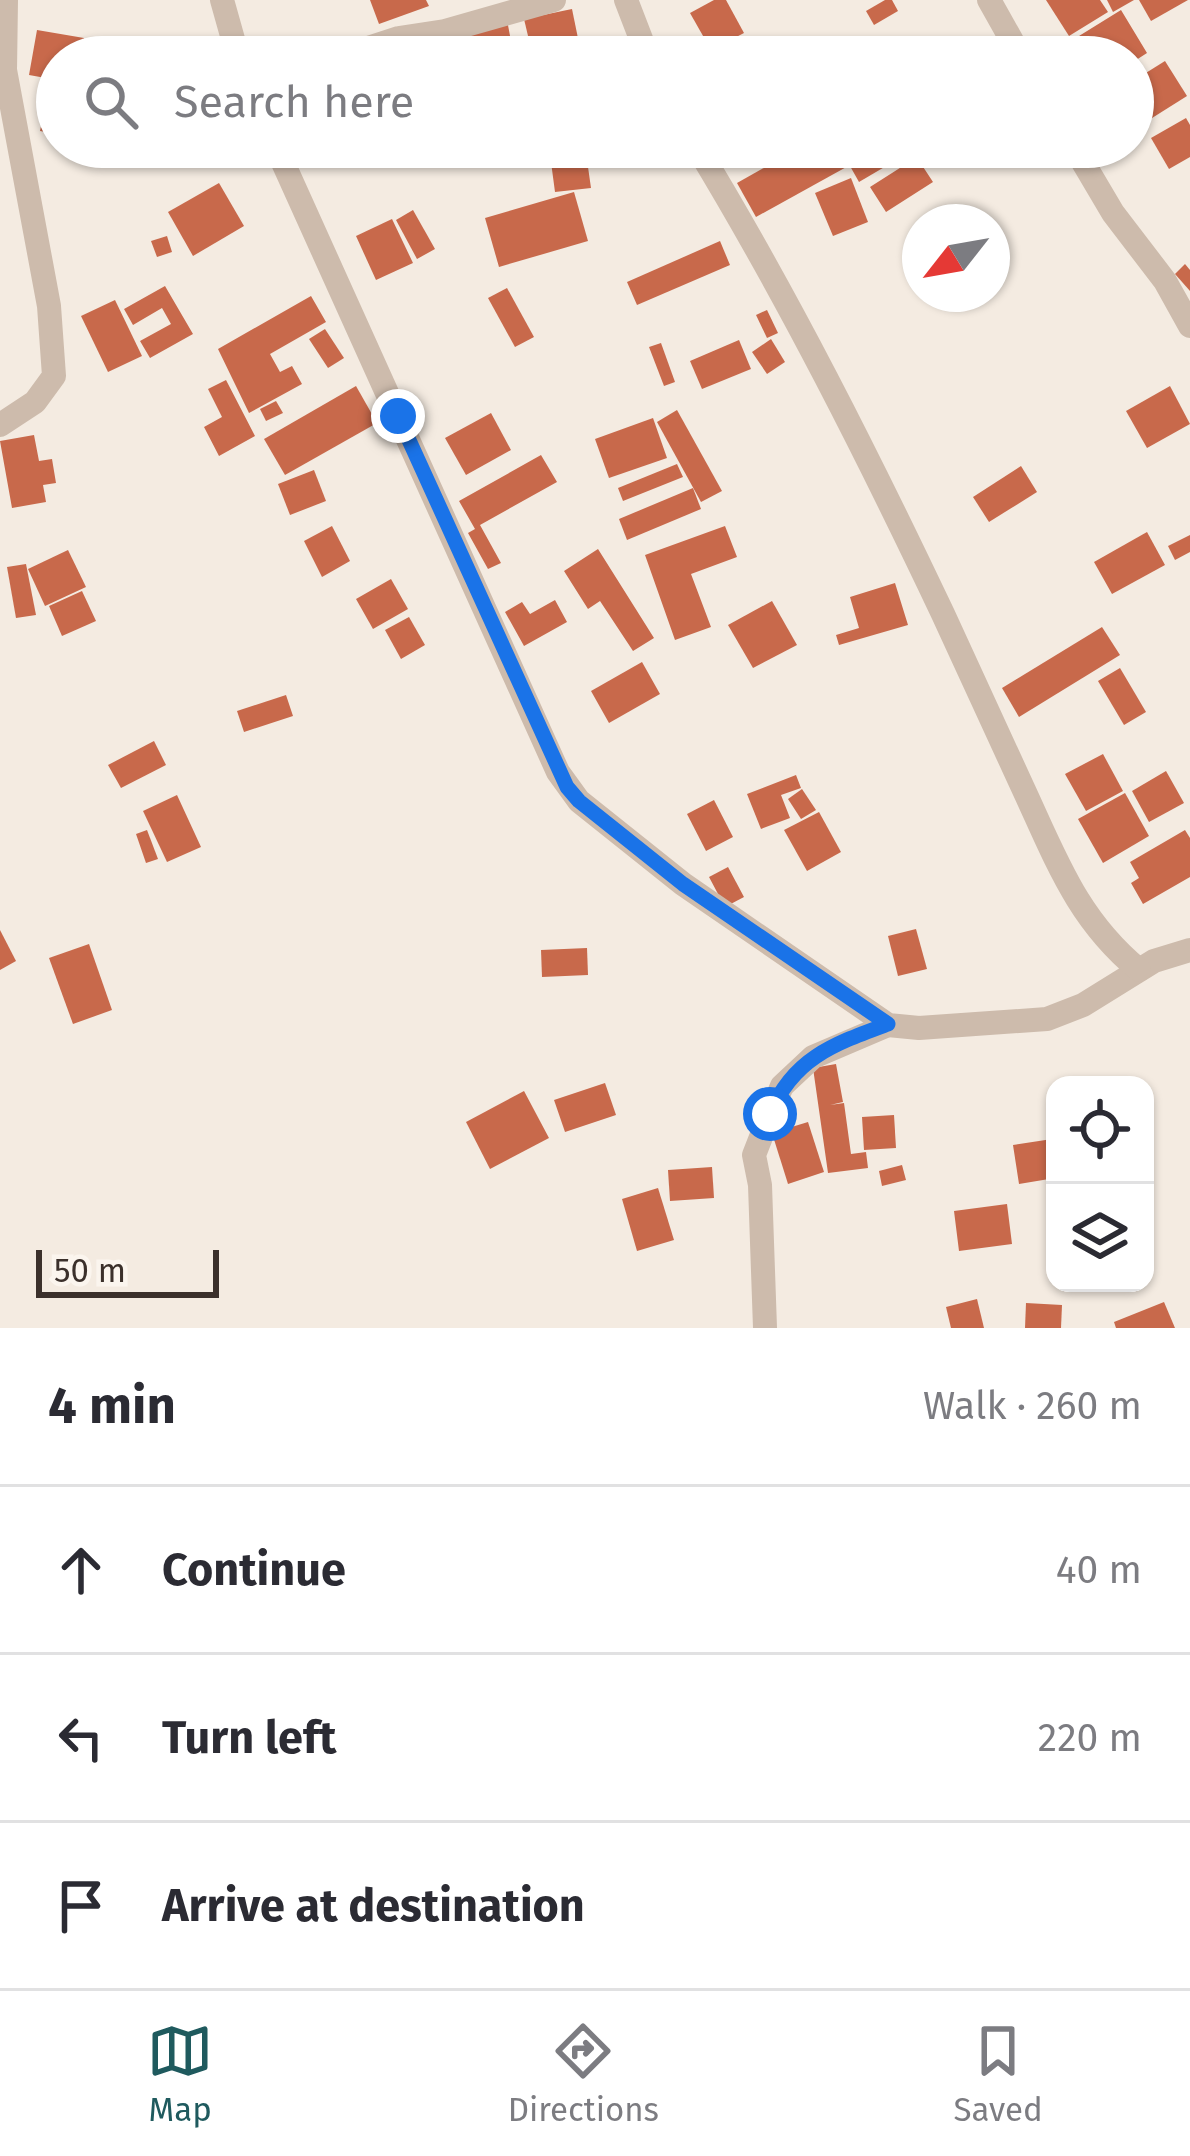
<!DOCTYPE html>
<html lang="en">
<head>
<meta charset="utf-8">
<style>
	body { margin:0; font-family:"Fira Sans",sans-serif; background:#f2f2f3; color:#2b2b33 }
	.controls { position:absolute; right:36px; bottom:36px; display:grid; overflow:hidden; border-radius:24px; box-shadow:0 3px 9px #0004 }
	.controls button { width:108px; height:108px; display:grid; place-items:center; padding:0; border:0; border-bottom:3px solid #e1e1e2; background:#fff; color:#2b2b33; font:60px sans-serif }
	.compass { position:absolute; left:902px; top:204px; width:108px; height:108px; border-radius:50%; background:#fff; box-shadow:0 3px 9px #0004; rotate:239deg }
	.scale { position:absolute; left:36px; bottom:30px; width:183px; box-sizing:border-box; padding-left:12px; border:6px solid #3b302b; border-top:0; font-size:33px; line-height:42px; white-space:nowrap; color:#3b302b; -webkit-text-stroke:9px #fbf5ee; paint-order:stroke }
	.stop { position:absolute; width:36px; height:36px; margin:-27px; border:9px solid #1a73e8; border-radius:50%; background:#fff }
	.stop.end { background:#1a73e8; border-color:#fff; box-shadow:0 3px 12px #0008 }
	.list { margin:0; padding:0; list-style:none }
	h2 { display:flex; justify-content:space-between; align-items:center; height:156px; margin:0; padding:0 48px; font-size:51px }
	h2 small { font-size:39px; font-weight:400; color:#7c7c81 }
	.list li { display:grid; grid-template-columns:78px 1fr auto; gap:36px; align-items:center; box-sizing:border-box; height:168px; padding:0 48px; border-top:3px solid #e1e1e2 }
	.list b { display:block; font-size:45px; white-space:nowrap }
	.list em { font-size:39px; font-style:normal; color:#7c7c81 }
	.icon { flex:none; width:66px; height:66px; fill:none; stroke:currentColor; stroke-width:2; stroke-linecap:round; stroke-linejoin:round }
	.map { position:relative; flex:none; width:1190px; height:1328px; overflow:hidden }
	.search { position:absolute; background:#fff; box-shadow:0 3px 9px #0004; left:36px; right:36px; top:36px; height:132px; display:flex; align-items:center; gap:30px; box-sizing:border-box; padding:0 42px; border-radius:66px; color:#7c7c81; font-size:45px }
	.sheet { height:660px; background:#fff }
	nav { display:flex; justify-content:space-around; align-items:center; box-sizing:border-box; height:168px; border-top:3px solid #e1e1e2; background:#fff; font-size:33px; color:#7c7c81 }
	nav a { display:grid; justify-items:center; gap:6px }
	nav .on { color:#1f5a5e }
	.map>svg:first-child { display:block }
	.building { fill:#c8694b }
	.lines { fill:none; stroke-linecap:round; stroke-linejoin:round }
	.minor { stroke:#cdbbac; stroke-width:24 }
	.route { stroke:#1a73e8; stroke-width:15 }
</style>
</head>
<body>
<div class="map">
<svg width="1190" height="1328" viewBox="0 0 1190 1328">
	<rect width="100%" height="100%" fill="#f4ebe1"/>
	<g class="building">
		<path d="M370,0H426L429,6L379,24Z"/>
		<path d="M714,0H726L744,33L711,50L690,13Z"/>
		<path d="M885,0H892L898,11L874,25L866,11Z"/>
		<path d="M1046,0H1100L1108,12L1069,36Z"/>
		<path d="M1107,0H1134L1113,12Z"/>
		<path d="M1139,0H1188L1151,21Z"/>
		<path d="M572,9L581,53L533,57L524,19Z"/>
		<path d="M1121,10L1147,53L1133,62V57H1092L1079,36Z"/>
		<path d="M507,20L514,57H502L500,47L463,54L458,30Z"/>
		<path d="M37,30L84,38L80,57H57V80L29,75Z"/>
		<path d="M409,47L413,57H384Z"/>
		<path d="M1165,61L1187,96L1133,130V81Z"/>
		<path d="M49,89L57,91V134L40,131Z"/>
		<path d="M1186,118L1190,125V157L1169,169L1151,138Z"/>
		<path d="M404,147H431L432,148L406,156Z"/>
		<path d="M549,147H641L643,160L588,167L591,188L555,192Z"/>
		<path d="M801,147H840L850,165L756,217L737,183Z"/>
		<path d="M847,147H879L855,161Z"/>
		<path d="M884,147L893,162L859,182L850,166Z"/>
		<path d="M910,147L933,182L886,212L870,187L903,166L895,155Z"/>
		<path d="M929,147H967L938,164Z"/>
		<path d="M851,178L868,222L833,236L815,193Z"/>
		<path d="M219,183L244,226L193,256L168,212Z"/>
		<path d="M574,192L588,241L499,267L485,218Z"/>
		<path d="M413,210L435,249L417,259L396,220Z"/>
		<path d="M392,219L413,263L376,280L356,236Z"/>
		<path d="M167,236L172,252L157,257L151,241Z"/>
		<path d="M720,241L730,265L637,305L627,282Z"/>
		<path d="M1185,264L1190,270V291L1175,274Z"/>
		<path d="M165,286L193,334L150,358L140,341L171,324L162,308L133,325L124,309Z"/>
		<path d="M507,288L534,337L515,347L488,298Z"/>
		<path d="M311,296L326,322L270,354L280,372L292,366L302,384L249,413L218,349Z"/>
		<path d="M115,300L142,356L108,372L81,316Z"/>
		<path d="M767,310L778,333L767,338L756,315Z"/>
		<path d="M325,329L344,358L328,368L309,339Z"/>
		<path d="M771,339L785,362L767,374L752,352Z"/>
		<path d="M739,340L751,369L702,389L690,361Z"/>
		<path d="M661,343L675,382L664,386L649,347Z"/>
		<path d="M226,380L255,436L219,456L204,427L222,417L208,389Z"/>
		<path d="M356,386L377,423L285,475L264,439Z"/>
		<path d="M1170,386L1190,424L1147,448L1126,411Z"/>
		<path d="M276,401L283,413L266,421L260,409Z"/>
		<path d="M677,410L722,491L701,502L657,422Z"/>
		<path d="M491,413L511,450L466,475L445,438Z"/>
		<path d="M653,418L667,458L609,478L595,439Z"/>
		<path d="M34,435L39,461L52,459L56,483L43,485L46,502L12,508L0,441Z"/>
		<path d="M541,455L557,482L480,525L501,563L488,569L468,533L475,529L459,501Z"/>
		<path d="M677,464L683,477L623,501L618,488Z"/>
		<path d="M1021,466L1037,492L989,522L973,497Z"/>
		<path d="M314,470L326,501L290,515L278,484Z"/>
		<path d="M693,488L701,509L627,540L619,519Z"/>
		<path d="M332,526L350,561L322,577L304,541Z"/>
		<path d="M725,526L737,557L691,574L711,627L675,640L645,555Z"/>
		<path d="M1147,532L1165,565L1112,594L1094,562Z"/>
		<path d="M1190,535V552L1175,560L1168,546Z"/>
		<path d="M598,549L654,638L633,651L600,601L588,609L564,571Z"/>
		<path d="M68,550L86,587L45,606L28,569Z"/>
		<path d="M26,564L36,615L16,618L7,567Z"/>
		<path d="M391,579L408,609L373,629L356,599Z"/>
		<path d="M895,583L908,625L839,645L836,635L859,628L850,597Z"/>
		<path d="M82,591L96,621L62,636L49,606Z"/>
		<path d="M555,600L567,622L524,646L505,612L522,602L530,614Z"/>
		<path d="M772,601L797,645L753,668L728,625Z"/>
		<path d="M409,617L425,645L401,659L385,630Z"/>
		<path d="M1102,627L1120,655L1019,717L1002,688Z"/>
		<path d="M642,662L660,694L609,723L591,691Z"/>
		<path d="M1120,668L1146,712L1124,725L1098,681Z"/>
		<path d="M286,695L293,716L244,732L237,711Z"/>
		<path d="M154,741L166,765L121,788L108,765Z"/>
		<path d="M1103,754L1123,791L1086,811L1065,774Z"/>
		<path d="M1166,771L1184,803L1149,822L1132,791Z"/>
		<path d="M796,775L801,788L781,795L790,818L761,829L747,794Z"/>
		<path d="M802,789L816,810L801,819L788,799Z"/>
		<path d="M1125,793L1149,836L1103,863L1078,819Z"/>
		<path d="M177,795L201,847L167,862L143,811Z"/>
		<path d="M714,800L733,837L706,851L687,814Z"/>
		<path d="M819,812L841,852L807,871L784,830Z"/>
		<path d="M147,830L158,859L146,863L136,834Z"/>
		<path d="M1185,830L1190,838V877L1143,904L1131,883L1139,878L1130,862Z"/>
		<path d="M728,867L744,897L725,907L709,877Z"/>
		<path d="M916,929L927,969L898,976L888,936Z"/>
		<path d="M0,930L16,961L0,970Z"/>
		<path d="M89,944L112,1010L73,1024L49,958Z"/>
		<path d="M587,948L588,975L542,977L541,950Z"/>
		<path d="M836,1064L843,1102L830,1105L844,1103L851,1154L866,1152L868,1168L828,1173L813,1068Z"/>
		<path d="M605,1083L616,1115L565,1132L554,1100Z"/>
		<path d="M524,1091L549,1138L490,1169L466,1122Z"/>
		<path d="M894,1115L896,1148L864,1150L862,1117Z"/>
		<path d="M808,1122L824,1172L788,1184L772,1133Z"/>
		<path d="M1052,1139L1055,1178L1019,1184L1013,1145Z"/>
		<path d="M902,1165L906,1180L882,1186L879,1171Z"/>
		<path d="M712,1167L714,1198L670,1201L668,1170Z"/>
		<path d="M658,1188L674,1240L637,1251L622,1199Z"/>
		<path d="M1007,1204L1012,1244L959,1251L954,1211Z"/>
		<path d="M977,1299L984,1328H951L946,1307Z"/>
		<path d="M1164,1302L1175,1328H1116L1114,1322Z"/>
		<path d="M1026,1303L1062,1305L1061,1328H1025Z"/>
	</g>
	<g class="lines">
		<g class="minor">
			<path d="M222,0L238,57"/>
			<path d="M626,0L648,57"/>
			<path d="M989,0L1021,57"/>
			<path d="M341,57L399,38L445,31L554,0"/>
			<path d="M276,147L558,772L579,801L683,884L888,1025L919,1028L1047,1019L1083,1005L1154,961L1190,950"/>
			<path d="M697,147C788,297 868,456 943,614C970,672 996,730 1023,788C1056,859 1077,919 1139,970"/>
			<path d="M1074,147L1113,213L1165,281L1190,326"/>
			<path d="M0,425L35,402L54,376L49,306L5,70L6,0"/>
			<path d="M765,1328L760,1185L754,1155L770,1114L782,1086L813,1057L888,1025"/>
		</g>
	</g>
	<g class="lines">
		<path class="route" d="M398,416L567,787L579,801L683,884L888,1024C834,1044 793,1058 770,1114"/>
	</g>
</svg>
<div class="controls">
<button><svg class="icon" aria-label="locate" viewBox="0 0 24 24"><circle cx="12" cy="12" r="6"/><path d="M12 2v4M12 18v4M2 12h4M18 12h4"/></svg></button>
<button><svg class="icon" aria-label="layers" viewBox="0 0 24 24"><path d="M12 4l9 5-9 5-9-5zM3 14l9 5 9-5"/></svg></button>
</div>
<svg class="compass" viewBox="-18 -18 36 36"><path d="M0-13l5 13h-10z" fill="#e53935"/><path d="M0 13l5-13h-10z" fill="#7c7c81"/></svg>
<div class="scale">50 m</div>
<div class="stop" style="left:770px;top:1114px"></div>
<div class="stop end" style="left:398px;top:416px"></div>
<div class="search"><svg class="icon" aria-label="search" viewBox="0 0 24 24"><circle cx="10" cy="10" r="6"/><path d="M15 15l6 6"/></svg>Search here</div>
</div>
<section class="sheet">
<h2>4 min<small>Walk · 260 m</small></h2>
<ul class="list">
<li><svg class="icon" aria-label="ahead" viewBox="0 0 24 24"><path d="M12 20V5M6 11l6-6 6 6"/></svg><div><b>Continue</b></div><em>40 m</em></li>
<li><svg class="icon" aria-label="left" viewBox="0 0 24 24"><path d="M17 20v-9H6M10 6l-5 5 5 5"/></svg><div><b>Turn left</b></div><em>220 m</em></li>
<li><svg class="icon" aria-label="arrive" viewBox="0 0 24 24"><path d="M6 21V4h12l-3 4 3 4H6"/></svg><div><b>Arrive at destination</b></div></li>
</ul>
</section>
<nav>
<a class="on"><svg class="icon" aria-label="map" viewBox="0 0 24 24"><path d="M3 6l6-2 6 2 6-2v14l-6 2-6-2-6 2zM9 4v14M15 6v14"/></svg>Map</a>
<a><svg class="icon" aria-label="directions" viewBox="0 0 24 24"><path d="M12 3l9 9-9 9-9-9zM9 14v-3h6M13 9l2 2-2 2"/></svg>Directions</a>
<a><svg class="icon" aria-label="saved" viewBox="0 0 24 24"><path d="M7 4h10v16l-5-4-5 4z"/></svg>Saved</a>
</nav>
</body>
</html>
